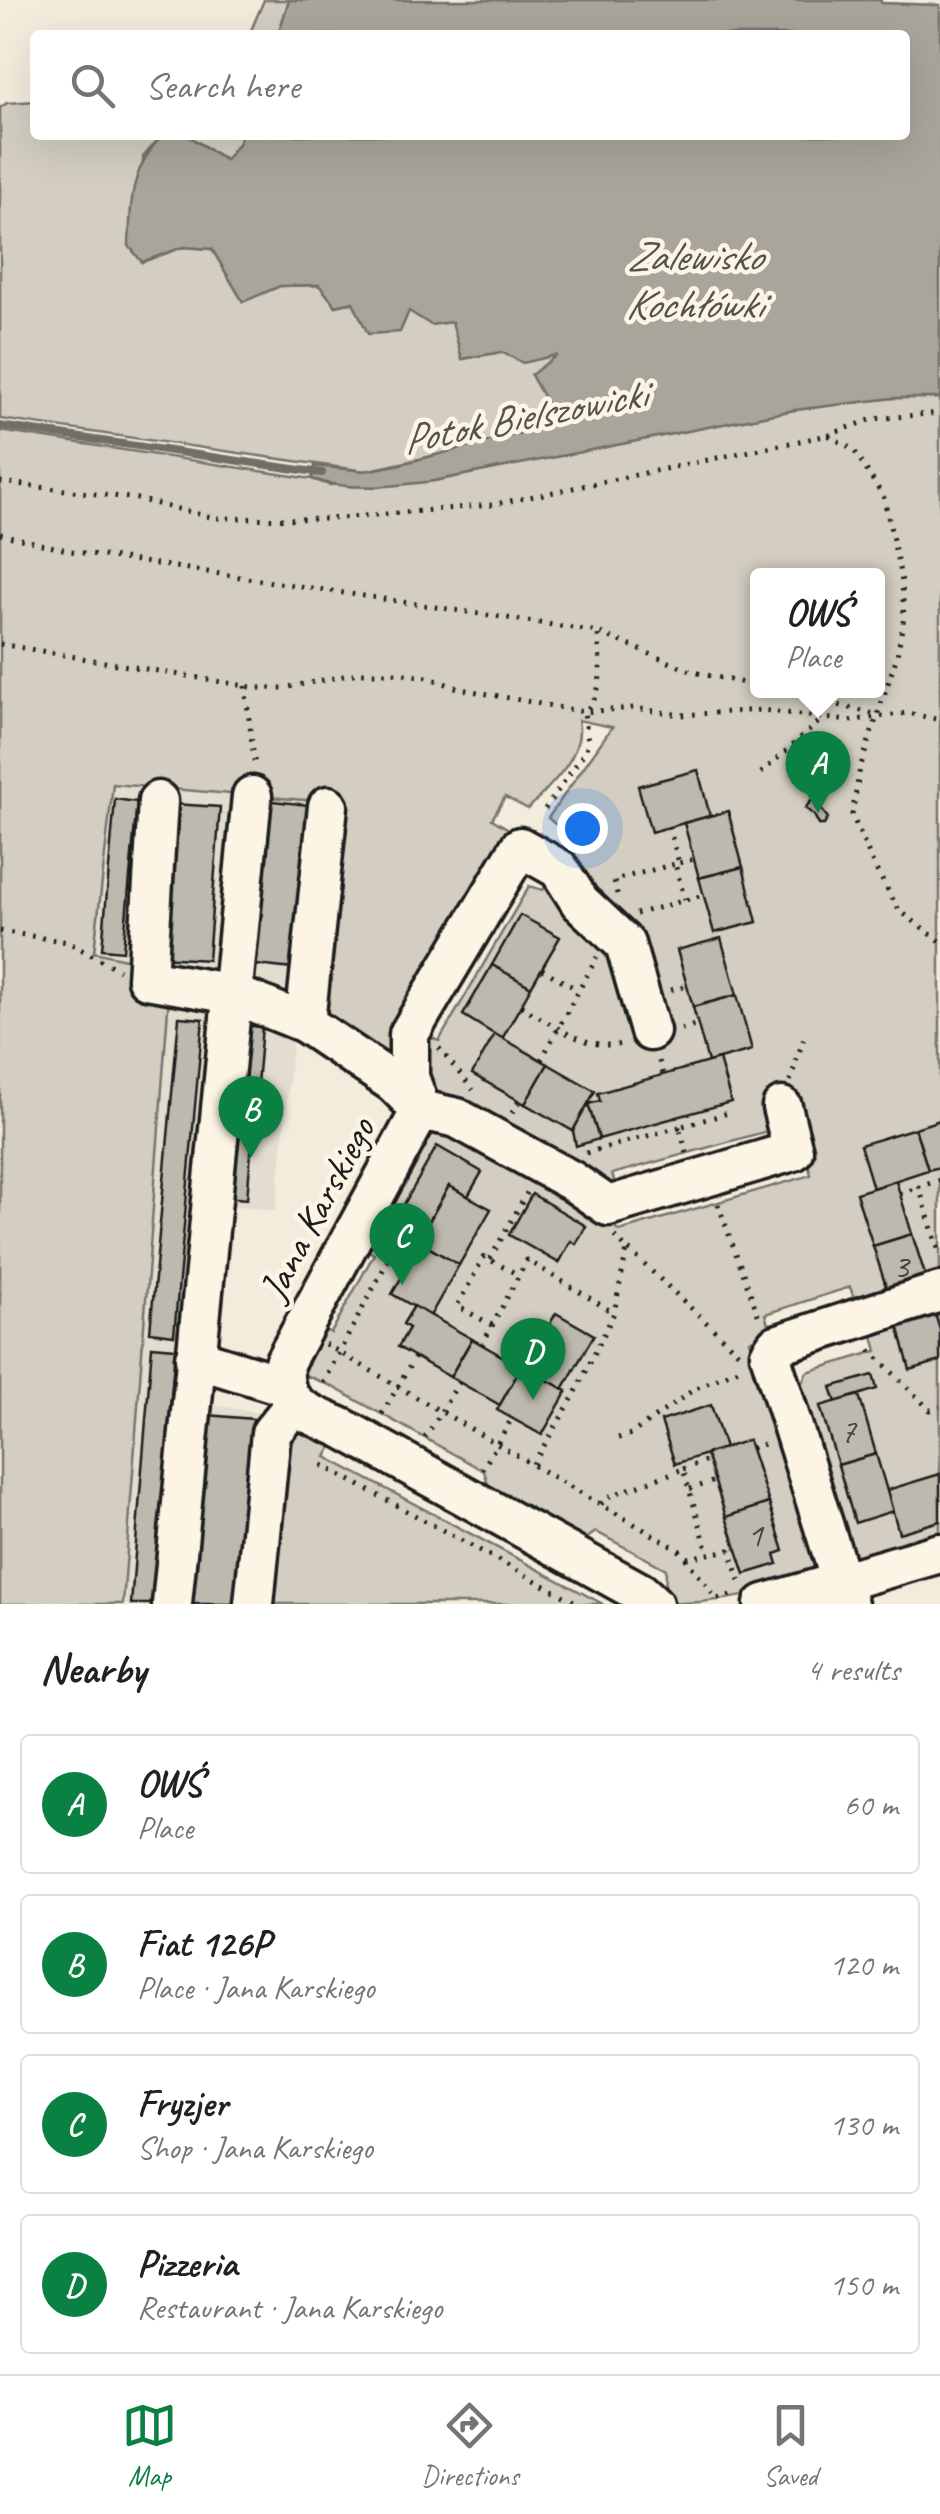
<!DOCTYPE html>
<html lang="en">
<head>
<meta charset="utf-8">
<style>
	body { margin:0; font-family:Caveat,sans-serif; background:#f6f6f6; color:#202124 }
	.you { position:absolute; left:582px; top:828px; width:35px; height:35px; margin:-25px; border:8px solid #fff; border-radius:50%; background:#1a73e8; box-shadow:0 0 0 15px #1a73e833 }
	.badge { display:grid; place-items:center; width:65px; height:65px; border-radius:50%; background:#0b8043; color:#fff; font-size:32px; font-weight:700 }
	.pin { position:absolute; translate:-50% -82px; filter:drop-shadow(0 2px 5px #0008) }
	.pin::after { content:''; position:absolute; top:52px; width:35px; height:30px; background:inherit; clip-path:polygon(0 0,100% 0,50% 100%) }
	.popup { position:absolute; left:750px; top:568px; width:135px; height:130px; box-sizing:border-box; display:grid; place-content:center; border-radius:10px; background:#fff; filter:drop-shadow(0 2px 8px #0005); font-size:32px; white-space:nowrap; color:#757577 }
	.popup b { font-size:38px; color:#202124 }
	.popup::after { content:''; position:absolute; left:50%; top:100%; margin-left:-20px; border:20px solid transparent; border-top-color:#fff }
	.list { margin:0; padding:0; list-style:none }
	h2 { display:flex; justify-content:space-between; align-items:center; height:130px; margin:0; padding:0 40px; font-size:42px }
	h2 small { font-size:32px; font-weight:400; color:#757577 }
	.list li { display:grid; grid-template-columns:65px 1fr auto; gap:30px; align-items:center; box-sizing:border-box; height:140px; margin:0 20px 20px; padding:0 20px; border:2px solid #e0e0e0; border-radius:10px }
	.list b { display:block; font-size:38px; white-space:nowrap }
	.list p { margin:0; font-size:32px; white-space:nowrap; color:#757577 }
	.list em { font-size:32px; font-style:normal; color:#757577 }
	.icon { flex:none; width:55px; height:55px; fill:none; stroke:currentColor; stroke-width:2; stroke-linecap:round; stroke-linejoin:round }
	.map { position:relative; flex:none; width:940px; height:1604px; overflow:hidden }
	.search { position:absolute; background:#fff; box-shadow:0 10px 40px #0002; left:30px; right:30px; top:30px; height:110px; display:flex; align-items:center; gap:25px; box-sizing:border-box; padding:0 35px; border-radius:10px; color:#757577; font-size:38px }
	.sheet { height:770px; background:#fff }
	nav { display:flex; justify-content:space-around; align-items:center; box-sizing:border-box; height:140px; border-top:2px solid #e0e0e0; background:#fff; font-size:28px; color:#757577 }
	nav a { display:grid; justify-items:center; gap:5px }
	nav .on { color:#0b8043 }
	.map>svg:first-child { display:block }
	.built { fill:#e3ddcf }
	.green { fill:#d3cec1; stroke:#78756e; stroke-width:2.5; fill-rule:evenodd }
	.water { fill:#aaa59b; stroke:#716e68; stroke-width:2.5 }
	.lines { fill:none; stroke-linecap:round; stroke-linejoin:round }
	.stream { stroke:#716e68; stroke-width:8 }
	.building { fill:#beb9ae; stroke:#1c1c1c; stroke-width:2.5 }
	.minor-casing { stroke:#1c1c1c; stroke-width:45 }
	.path { stroke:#1c1c1c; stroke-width:5; stroke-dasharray:2.5 8; stroke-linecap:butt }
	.minor { stroke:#fcf5e5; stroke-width:38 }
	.labels { text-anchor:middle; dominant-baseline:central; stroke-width:9; stroke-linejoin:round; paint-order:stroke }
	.number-label { font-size:35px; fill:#444340 }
	.street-label { font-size:40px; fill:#1c1c1c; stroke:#fcf5e5 }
	.water-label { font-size:42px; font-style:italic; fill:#55534f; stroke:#fcf5e5 }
</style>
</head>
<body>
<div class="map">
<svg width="940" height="1604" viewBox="0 0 940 1604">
	<rect width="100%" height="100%" fill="#f3ecdd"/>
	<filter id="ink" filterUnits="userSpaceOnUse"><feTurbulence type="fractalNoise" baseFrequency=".01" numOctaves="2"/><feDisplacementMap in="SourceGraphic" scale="20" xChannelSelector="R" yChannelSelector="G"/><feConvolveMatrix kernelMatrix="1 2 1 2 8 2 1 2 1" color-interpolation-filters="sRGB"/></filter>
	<g filter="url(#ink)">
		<path class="built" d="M113,784L316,801L276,1211L223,1204L209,1404L261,1413L242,1604H123L171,970L94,952Z"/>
		<g class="green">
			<path d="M264,0H289L278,35H249Z"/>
			<path d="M35,101V135H162L143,157L142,262L183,247L212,249L243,301L280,286L319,285L336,306C373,296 416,312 452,322L463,359L501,352L560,354L532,375L591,415L456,451L365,471L0,419V108L7,103Z"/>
			<path d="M187,135H241L239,142L226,160Z"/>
			<path d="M893,398H940V1538L858,1559L853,1556L801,1384L807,1372L877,1351L873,1336L897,1328L884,1290L854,1298L850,1287L765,1314L771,1334L750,1340L818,1548C818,1557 817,1563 812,1570C796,1592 703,1604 678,1603C673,1601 669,1597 665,1594L666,1569L596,1532L578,1544L492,1497L484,1471L329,1385L295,1371L315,1325L331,1333L374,1254L358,1245L418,1138L435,1126L607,1219L619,1231L811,1175L793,1103L775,1129L612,1174L618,1193L437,1097L423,1085V1034L439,1041L529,886L543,890L574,840L548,818L612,727L578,720C586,755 550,785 528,809L505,797L492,819L512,831L391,1072L317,1019L316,801L113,784L94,952L171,969L123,1604H0V431L312,479L329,485L434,481L794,410ZM758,576H878V690H758Z"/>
			<path d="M297,1419L337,1438L326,1457L603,1604H265L281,1436Z"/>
		</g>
		<path class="water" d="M289,0H880L882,3L940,5V398H893L794,410L434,481C393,486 352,492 312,479L315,466L365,471L397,465L591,415L578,404L549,407L531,375L557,355L523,363L501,352L462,359L452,322L431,325L409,311L400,332L368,334L353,302L336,306L319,285L280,286L243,302L212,249L183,247L142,262L129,246C131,199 130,171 162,135H187L225,160L239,143L241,135H905V35H278Z"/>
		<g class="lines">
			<path class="stream" d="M0,426L322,473"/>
		</g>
		<g class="building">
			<path d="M698,770L710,816L651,832L638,786Z"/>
			<path d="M115,799L137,802L123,951L102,949Z"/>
			<path d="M813,799L828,818L824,825H819L814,815L805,808Z"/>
			<path d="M264,800L309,805L293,969L247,964Z"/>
			<path d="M173,804L220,807L208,960L160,957Z"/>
			<path d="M728,811L743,867L699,878L684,823Z"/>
			<path d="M743,867L757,922L714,933L699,878Z"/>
			<path d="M520,915L560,937L531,987L492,965Z"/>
			<path d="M721,938L737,995L693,1007L677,950Z"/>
			<path d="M492,965L531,987L502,1039L463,1015Z"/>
			<path d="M737,995L752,1050L708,1062L693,1007Z"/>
			<path d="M179,1017L203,1019L174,1335L150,1332Z"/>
			<path d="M239,1025L262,1027L247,1199L224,1197Z"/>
			<path d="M495,1034L548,1064L525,1104L472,1074Z"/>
			<path d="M719,1059L731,1102L599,1139L588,1104L600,1101L598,1093Z"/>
			<path d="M548,1064L595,1091L573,1131L525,1104Z"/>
			<path d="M588,1104L599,1139L576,1146L573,1131Z"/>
			<path d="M940,1120V1167L928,1170L915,1128Z"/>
			<path d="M915,1128L928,1170L873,1188L860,1145Z"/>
			<path d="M437,1146L482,1172L468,1196L449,1186L425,1228L399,1213Z"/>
			<path d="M896,1181L912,1234L873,1246L856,1193Z"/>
			<path d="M449,1186L491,1209L459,1265L418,1241Z"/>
			<path d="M532,1194L586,1226L576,1244L571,1241L559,1263L509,1235Z"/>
			<path d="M912,1234L929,1287L890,1299L873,1246Z"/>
			<path d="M421,1243L459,1265L430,1316L392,1294Z"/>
			<path d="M414,1306L472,1339L450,1377L398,1347L409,1328L403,1324Z"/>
			<path d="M556,1313L594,1335L563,1389L525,1368Z"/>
			<path d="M935,1314L940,1330V1361L910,1370L898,1325Z"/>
			<path d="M472,1339L521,1367L500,1405L450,1377Z"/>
			<path d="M152,1346L175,1348L154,1604H131Z"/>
			<path d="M522,1366L567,1391L542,1435L497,1410Z"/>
			<path d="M873,1375L877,1389L836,1402L831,1387Z"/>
			<path d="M859,1395L876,1454L838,1465L820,1406Z"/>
			<path d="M711,1405L725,1448L675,1464L661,1421Z"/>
			<path d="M207,1415L253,1419L237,1604H191Z"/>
			<path d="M748,1440L769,1503L726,1517L706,1454Z"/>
			<path d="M876,1454L893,1511L855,1523L838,1465Z"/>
			<path d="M940,1474V1521L899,1533L887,1490Z"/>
			<path d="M769,1503L784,1551L775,1554L778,1564L745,1574L726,1517Z"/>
		</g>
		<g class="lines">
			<defs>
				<g id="minor">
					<path d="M158,801L147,979L233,994L305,1023L394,1083L421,1110L457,1118L572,1181L608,1206L793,1151L782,1107"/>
					<path d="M305,1023L328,806"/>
					<path d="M650,1031L625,944L580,902L559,869L520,847L409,1034V1077L421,1110L284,1363C280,1408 307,1412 342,1428L641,1593L653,1604"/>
					<path d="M195,1358L282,1385"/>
					<path d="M172,1604L252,796"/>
					<path d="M254,1604L271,1433L294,1405"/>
					<path d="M764,1604L940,1553"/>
					<path d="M848,1604L770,1354L776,1345L940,1292"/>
				</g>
			</defs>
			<use href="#minor" class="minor-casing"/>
			<g class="path">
				<path d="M828,435L873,419L940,413"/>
				<path d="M0,482L137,499L214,518L328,519L491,505L828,435L854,450L884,498L902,582L904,617L897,656L860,768L852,815L873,864L899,910L940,941"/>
				<path d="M0,534L71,551L598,632L693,672L758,686"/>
				<path d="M0,644L257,688H284L358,673H398L427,677L461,689L584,712L634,708L681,715L762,710L848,721L908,713L940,720"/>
				<path d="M245,686L255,767"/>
				<path d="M778,690L874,714"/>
				<path d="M761,773L821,720"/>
				<path d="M545,809L586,750L588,740L584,712C607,692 599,659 598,632"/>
				<path d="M669,827L679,863"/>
				<path d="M617,894L614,880L675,864"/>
				<path d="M685,900L675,864L694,859"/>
				<path d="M636,914L703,895"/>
				<path d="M0,931L68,942L119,970"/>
				<path d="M542,969L578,990"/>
				<path d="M671,990L687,986"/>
				<path d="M521,1006C552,1024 588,1053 626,1043"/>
				<path d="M681,1029L698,1024"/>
				<path d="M439,1048L473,1090"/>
				<path d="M541,1060L597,957"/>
				<path d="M659,1061L663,1074"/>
				<path d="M790,1081L806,1031"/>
				<path d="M512,1113L519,1101"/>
				<path d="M586,1153L679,1127L677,1118"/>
				<path d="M687,1153L679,1127L732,1112"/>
				<path d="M940,1180L919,1187L940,1255"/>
				<path d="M900,1194L919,1187"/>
				<path d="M718,1204L760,1320"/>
				<path d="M629,1250L741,1355"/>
				<path d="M490,1259L528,1191"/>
				<path d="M492,1325L457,1306L484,1257L519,1275"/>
				<path d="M325,1344L679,1550L717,1599L734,1594"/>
				<path d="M482,1345L527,1260L614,1313"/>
				<path d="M870,1350L930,1410L940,1407"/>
				<path d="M323,1383L393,1251L382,1245"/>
				<path d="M382,1414L415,1357"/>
				<path d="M425,1438L459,1382"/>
				<path d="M618,1438L631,1434L696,1388L745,1366"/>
				<path d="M751,1448L767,1443"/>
				<path d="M533,1464L574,1396L614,1313L627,1249L613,1234"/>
				<path d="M322,1465L579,1604"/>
				<path d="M683,1469L708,1460"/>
				<path d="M482,1470L512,1418"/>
				<path d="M690,1489L715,1481"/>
				<path d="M601,1504L610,1496L683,1469L708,1552"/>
				<path d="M687,1558L730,1550L742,1586"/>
			</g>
			<use href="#minor" class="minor"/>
		</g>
	</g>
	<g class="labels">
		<g class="number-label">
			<text x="901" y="1266">3</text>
			<text x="848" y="1430">7</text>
			<text x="755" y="1534">1</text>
		</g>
		<g class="street-label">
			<text transform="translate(317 1209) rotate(-62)">Jana Karskiego</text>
		</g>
		<g class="water-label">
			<text x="694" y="256">Zalewisko<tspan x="694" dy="48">Kochłówki</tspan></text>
			<text transform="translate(524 417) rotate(-11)">Potok Bielszowicki</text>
		</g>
	</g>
</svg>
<div class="you"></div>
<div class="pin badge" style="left:818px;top:813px">A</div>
<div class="popup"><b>OWŚ</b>Place</div>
<div class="pin badge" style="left:251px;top:1158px">B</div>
<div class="pin badge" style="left:402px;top:1285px">C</div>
<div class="pin badge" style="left:533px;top:1400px">D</div>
<div class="search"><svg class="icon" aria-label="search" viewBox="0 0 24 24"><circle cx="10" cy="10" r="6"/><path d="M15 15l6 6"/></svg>Search here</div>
</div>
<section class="sheet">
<h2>Nearby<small>4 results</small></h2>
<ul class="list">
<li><span class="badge">A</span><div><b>OWŚ</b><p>Place</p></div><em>60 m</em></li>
<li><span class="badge">B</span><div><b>Fiat 126P</b><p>Place · Jana Karskiego</p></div><em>120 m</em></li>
<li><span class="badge">C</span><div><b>Fryzjer</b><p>Shop · Jana Karskiego</p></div><em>130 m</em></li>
<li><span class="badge">D</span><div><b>Pizzeria</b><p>Restaurant · Jana Karskiego</p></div><em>150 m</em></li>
</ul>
</section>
<nav>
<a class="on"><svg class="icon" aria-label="map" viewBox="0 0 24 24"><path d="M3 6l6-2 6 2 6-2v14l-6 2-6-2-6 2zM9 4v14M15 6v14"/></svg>Map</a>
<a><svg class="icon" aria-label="directions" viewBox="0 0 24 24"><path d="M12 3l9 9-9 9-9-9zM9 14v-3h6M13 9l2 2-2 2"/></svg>Directions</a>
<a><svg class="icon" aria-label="saved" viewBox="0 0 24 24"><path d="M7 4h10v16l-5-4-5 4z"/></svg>Saved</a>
</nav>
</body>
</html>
